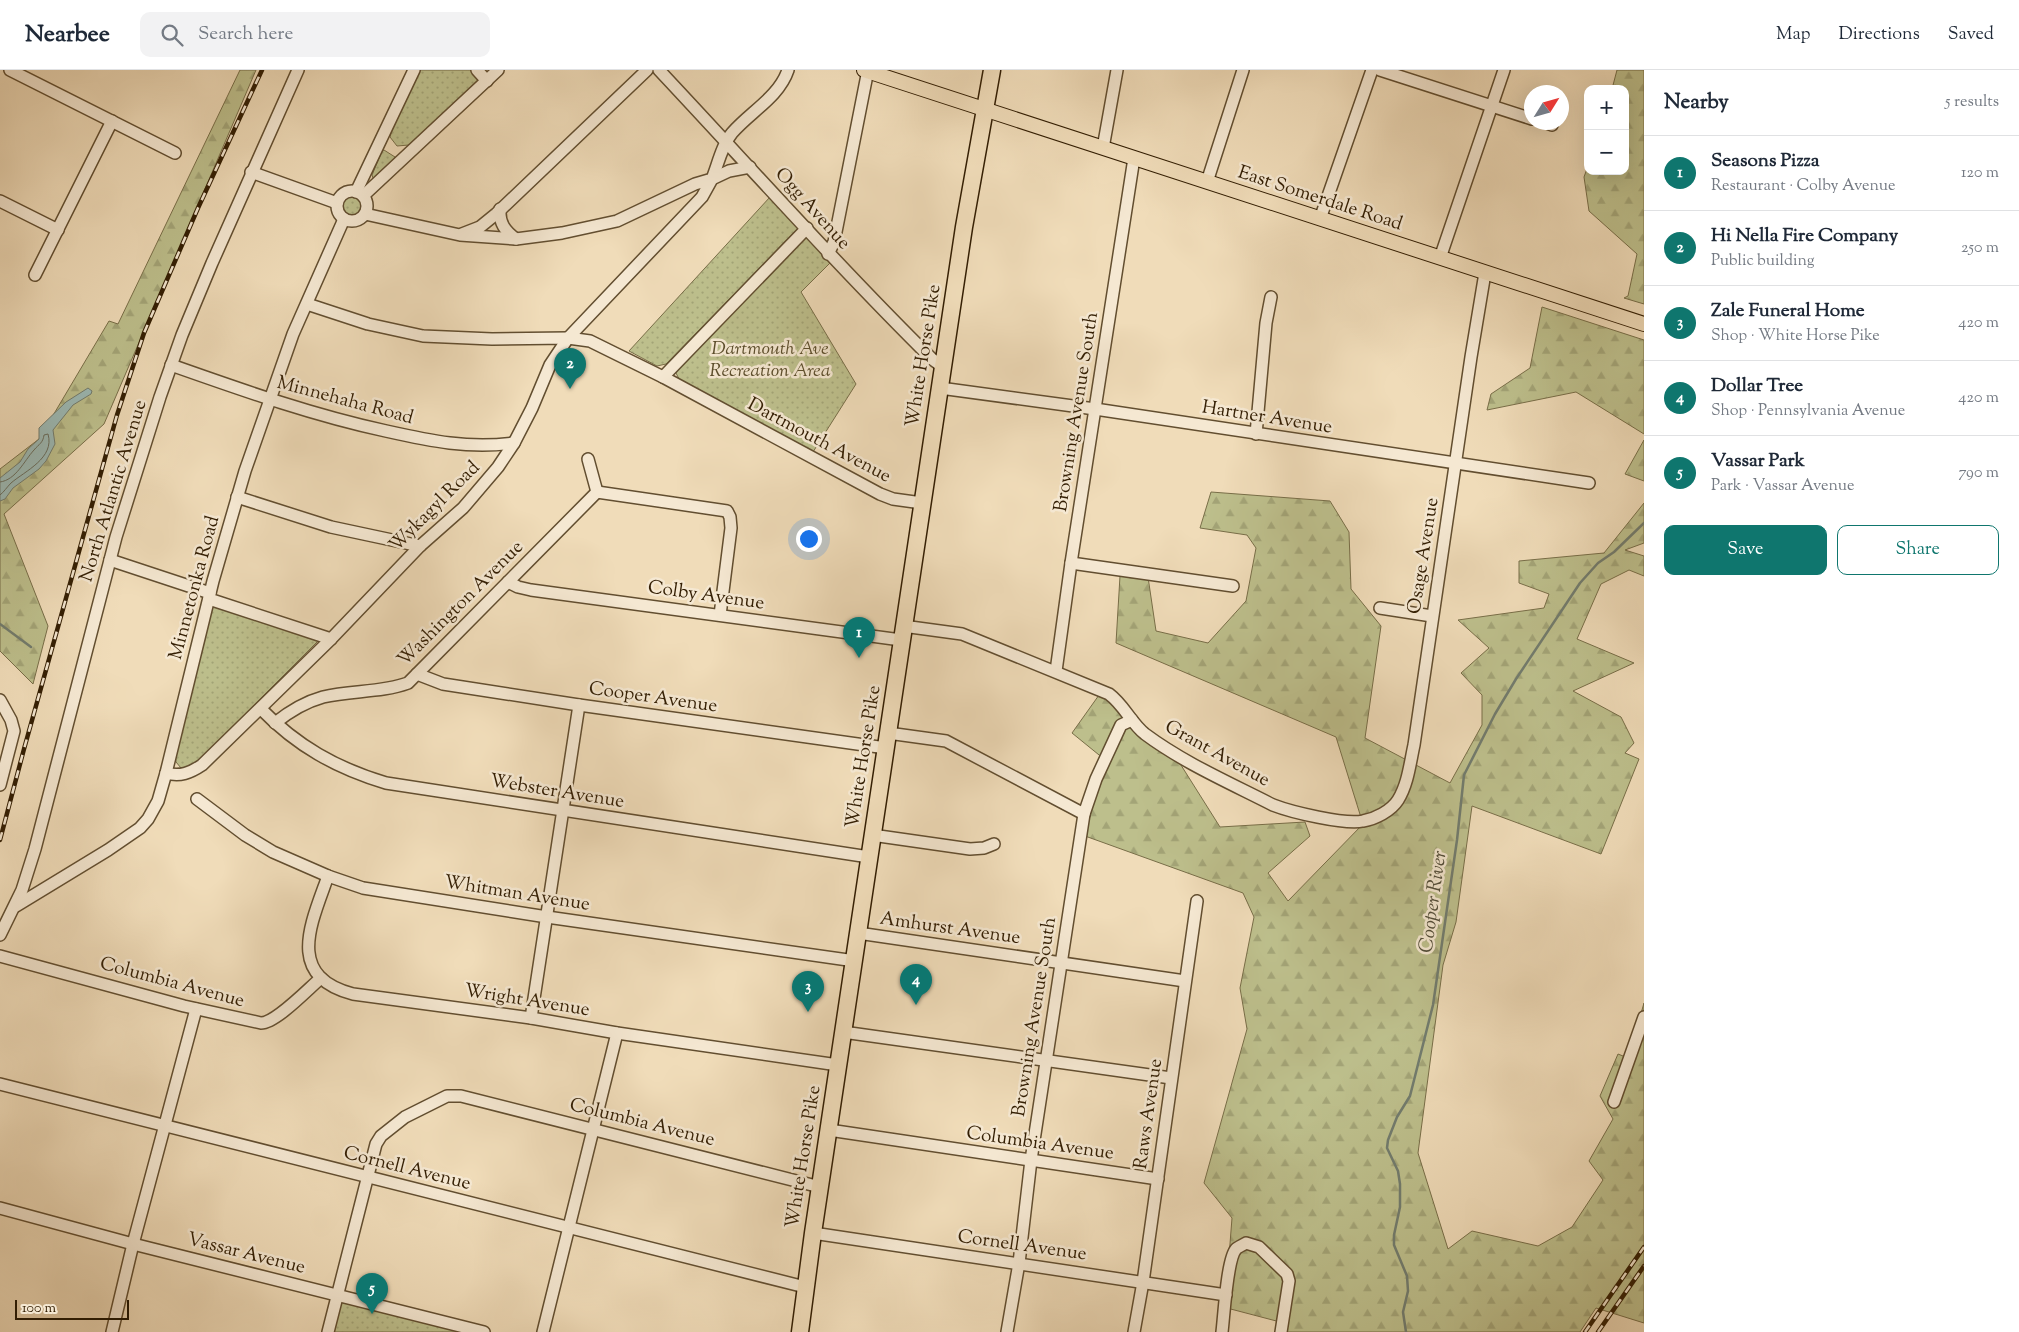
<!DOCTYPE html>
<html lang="en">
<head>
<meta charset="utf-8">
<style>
	body { margin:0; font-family:"Sorts Mill Goudy",serif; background:#f2f2f3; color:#1f2937 }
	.controls { position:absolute; right:15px; top:15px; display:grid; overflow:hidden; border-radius:10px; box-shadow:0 5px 20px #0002 }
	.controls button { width:45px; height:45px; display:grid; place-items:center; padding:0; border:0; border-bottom:1px solid #e0e1e3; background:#fff; color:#1f2937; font:25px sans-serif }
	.compass { position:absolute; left:1524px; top:15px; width:45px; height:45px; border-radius:50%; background:#fff; box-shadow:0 5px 20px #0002; rotate:53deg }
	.scale { position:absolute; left:15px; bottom:12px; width:114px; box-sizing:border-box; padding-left:5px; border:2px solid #331e03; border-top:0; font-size:14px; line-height:18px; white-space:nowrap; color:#331e03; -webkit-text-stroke:4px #f5e8d2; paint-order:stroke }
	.you { position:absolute; left:808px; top:468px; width:18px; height:18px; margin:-12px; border:4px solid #fff; border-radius:50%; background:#1a73e8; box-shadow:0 0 0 8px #1a73e833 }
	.badge { display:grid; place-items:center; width:32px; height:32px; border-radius:50%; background:#0f766e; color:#fff; font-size:16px; font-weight:700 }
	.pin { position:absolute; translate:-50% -41px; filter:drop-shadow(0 1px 2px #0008) }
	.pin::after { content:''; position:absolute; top:26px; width:18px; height:15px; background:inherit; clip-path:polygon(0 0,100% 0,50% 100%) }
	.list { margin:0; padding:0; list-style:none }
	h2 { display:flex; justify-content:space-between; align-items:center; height:65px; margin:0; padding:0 20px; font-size:21px }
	h2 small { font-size:16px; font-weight:400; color:#747a83 }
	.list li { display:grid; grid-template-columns:32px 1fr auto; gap:15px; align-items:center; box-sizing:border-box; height:75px; padding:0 20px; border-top:1px solid #e0e1e3 }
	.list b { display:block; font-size:19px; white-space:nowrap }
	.list p { margin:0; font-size:16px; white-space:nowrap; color:#747a83 }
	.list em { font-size:16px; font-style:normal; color:#747a83 }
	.actions { display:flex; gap:10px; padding:15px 20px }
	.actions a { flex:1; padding:11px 0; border:1px solid #0f766e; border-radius:10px; text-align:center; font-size:18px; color:#0f766e }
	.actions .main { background:#0f766e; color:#fff }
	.icon { flex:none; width:28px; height:28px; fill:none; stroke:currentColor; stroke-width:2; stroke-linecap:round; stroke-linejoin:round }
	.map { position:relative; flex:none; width:1644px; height:1262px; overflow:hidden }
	header { display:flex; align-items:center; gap:30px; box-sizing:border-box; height:70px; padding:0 25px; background:#fff; border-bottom:1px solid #e0e1e3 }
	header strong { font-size:24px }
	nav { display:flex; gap:28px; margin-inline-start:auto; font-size:18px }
	.search { width:350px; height:45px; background:#f2f2f3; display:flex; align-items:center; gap:12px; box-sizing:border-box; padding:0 18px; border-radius:10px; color:#747a83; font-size:19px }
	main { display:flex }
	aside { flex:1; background:#fff }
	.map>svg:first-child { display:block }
	.forest { fill:url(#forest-firs); stroke:#786e48 }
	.park { fill:url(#park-dots); stroke:#786e48 }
	.water { fill:#9cbab6; stroke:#727c6e }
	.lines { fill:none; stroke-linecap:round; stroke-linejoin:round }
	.shore { stroke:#686c5c; stroke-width:1 }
	.stream { stroke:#727c6e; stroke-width:2.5 }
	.minor-casing { stroke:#624e30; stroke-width:14 }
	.major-casing { stroke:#331e03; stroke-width:16 }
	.highway-casing { stroke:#331e03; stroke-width:19 }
	.minor { stroke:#f5e8d2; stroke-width:11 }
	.major { stroke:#f0dcb9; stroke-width:14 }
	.highway { stroke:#f0dcb9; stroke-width:16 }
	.rail-casing { stroke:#331e03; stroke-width:4.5 }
	.rail { stroke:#f5e8d2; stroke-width:2.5; stroke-dasharray:8; stroke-linecap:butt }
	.labels { text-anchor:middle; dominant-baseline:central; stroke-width:5; stroke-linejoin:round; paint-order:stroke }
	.street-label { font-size:19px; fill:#331e03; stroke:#f5e8d2 }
	.park-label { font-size:19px; font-style:italic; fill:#5c4e2c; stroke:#f5e8d2 }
	.water-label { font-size:20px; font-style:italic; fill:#524d39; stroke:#f5e8d2 }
</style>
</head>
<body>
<header>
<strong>Nearbee</strong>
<div class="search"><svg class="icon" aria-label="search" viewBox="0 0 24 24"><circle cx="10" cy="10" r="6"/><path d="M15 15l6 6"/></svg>Search here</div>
<nav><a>Map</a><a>Directions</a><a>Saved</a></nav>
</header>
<main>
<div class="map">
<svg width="1644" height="1262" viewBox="0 0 1644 1262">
	<defs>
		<pattern id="forest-firs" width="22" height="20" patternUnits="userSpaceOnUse" patternTransform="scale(1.25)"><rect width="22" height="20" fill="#bdbf8c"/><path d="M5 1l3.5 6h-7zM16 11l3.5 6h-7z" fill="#a3a477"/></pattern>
		<pattern id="park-dots" width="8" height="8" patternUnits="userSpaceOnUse" patternTransform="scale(1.25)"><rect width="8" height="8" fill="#bdbf8c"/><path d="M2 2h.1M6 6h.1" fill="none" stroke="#a3a477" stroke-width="1.8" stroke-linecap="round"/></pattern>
	</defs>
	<rect width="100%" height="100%" fill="#f0dcb9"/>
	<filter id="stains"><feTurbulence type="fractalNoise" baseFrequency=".004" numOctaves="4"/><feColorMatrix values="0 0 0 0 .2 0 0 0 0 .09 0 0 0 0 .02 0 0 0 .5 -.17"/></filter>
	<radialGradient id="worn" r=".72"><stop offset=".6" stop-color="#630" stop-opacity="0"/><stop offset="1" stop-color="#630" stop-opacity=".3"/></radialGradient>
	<g class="forest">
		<path d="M240,0H256L104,354L4,444L48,556L33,614L0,581V399L39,369L109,251L118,254Z"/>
		<path d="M1617,0H1644V234L1624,228L1628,226L1637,184L1589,141L1584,107L1588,96V101H1625V19H1612Z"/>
		<path d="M1542,237L1644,270V364L1576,322L1487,340L1491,324L1530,298Z"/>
		<path d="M1644,370V411L1625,404Z"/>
		<path d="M1211,422L1330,431L1349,462L1351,519L1381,556L1365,668L1450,713L1482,655V625L1461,603L1489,578L1458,550L1544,538L1549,524L1519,513V491L1604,483L1644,433V473L1625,480L1644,486V506L1629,500L1601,514L1577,569L1634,593L1573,621L1621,647L1634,673L1625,683L1639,689L1601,784L1472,736L1456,852L1443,895L1418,1083L1448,1179L1472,1161L1538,1176L1572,1157L1603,1110L1589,1091L1613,1049L1600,1026L1618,984L1628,988L1644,933V1253L1596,1238L1580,1262H1283L1284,1253L1223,1237L1226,1225L1232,1148L1204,1113L1247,959L1240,918L1254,847L1243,823L1085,766L1104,689L1072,663L1104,618L1174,684L1220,757L1305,752L1310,766L1268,803L1288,831L1363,754L1336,667L1116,573L1120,506L1148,507L1156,561L1208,573L1246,531L1256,478L1247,465L1200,458Z"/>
	</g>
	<g class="park">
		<path d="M419,0H473L479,10L409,75L397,76L390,67L392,60Z"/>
		<path d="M384,80L395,87L394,90L375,108H373L372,105L382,81Z"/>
		<circle cx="351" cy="137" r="11"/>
		<path d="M770,127L799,157L666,294L657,296L629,281Z"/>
		<path d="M807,166L831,192L801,222L856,314L813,382L679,309L676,303L679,297Z"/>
		<path d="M221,536L317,567L318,571L194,695L187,699L181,698L176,692L175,684L205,569L211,537Z"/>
		<path d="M337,1225L484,1262H328Z"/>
	</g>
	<path class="water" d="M88,318L92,321L91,324L73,335L53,360L55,374L46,391L39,399L13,418L5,429L0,431V408L20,392L28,379L39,369V358L66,332Z"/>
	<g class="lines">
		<path class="shore" d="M0,412C16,410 24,391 34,380C39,374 43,373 44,365L48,364C55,388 25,401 11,413C7,417 4,422 0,425"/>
		<g class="stream">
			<path d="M0,554L31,577"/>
			<path d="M1406,1262L1403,1242L1408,1221L1407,1206L1394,1175V1165L1400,1137V1114L1398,1101L1387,1078L1388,1070L1397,1047L1410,1026L1433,935L1457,770L1464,705L1495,644L1516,609L1580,513L1598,493L1614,482L1644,453"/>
		</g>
		<defs>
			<g id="minor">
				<path d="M10,0L175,83"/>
				<path d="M477,0L487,11"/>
				<path d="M659,0C750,97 838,196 932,289L943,297"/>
				<path d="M1380,0L1532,49"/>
				<path d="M1544,52L1552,55"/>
				<path d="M1103,78L1117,0"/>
				<path d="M251,102L337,133"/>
				<path d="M1207,112L1243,0"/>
				<circle cx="352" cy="136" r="15"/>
				<path d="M356,122L414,0"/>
				<path d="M363,126L498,0"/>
				<path d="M0,131L58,160"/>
				<path d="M500,139C499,153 505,161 516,169"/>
				<path d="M365,144L460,165L516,169L562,163L617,151L695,114L712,109C718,94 722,75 732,63C750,42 779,27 788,0"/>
				<path d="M1320,149L1372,0"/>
				<path d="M462,164L480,157L496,144L647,0"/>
				<path d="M828,184L834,172L868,0"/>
				<path d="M1440,188L1504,0"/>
				<path d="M35,205L112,51"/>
				<path d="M307,234L368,254L423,266L492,269L568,268L590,271L663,307L880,424L893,429L922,433"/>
				<path d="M171,295C242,320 312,345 386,361C431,371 468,379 514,373"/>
				<path d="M663,307L807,158"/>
				<path d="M940,318L1095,339L1589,413"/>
				<path d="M1256,364L1266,253L1271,227"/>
				<path d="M588,389L597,422"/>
				<path d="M597,422L727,441L730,447L731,458L720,545"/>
				<path d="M237,427L331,457L420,476"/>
				<path d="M110,490L210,523"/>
				<path d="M1071,493L1233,516"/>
				<path d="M508,512L518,517L531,520L901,570"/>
				<path d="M209,529L331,569"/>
				<path d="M1380,538L1432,546"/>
				<path d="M903,556L962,564L1109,624C1124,635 1131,653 1145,664C1184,693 1230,713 1273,735C1291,742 1345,755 1363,751C1375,749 1391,741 1398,730C1408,714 1410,693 1414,675L1471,287L1485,203"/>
				<path d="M1056,601L1071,493L1134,88"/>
				<path d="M417,604L443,614L579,635L886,678"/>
				<path d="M0,630L11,650L14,661L0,715"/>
				<path d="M261,639C297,676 336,698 386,713L869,787"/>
				<path d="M275,653C290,641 305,632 323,627C351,620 381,623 408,613L597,422"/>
				<path d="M888,663L946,671L1084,744"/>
				<path d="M166,703C180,707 190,703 202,695L331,569L420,476L463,438L498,397L514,373L532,338L550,295L568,268L702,127L712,109L729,101L750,97"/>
				<path d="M197,729L245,765L273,782L328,806L363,818L547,847L855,891"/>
				<path d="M872,765L970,779L984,778L994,774"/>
				<path d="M328,806C311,854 285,906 353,924L531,948L617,963L838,995"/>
				<path d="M16,836L108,780L140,758L148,749L158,731L166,703L213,511L245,401L293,264L344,149"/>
				<path d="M858,863L1185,911"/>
				<path d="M0,865L22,820L35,779L116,467L160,327L182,265L212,193L298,0"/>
				<path d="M0,886L184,936L261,953C276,953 308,919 321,908"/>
				<path d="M531,948L579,635"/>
				<path d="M843,962L1171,1008"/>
				<path d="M0,1014L805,1217"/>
				<path d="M1614,1032L1644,947"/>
				<path d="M829,1060L1158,1109"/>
				<path d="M0,1138L133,1174L484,1262"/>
				<path d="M813,1163L1226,1225"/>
				<path d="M112,1262L133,1174L196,939"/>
				<path d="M328,1262L376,1074L381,1066L405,1047L447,1026H461L820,1117"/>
				<path d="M543,1262L617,963"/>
				<path d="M1007,1262L1019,1193L1031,1090L1084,744L1096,709L1121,655L1132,650"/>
				<path d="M1134,1262L1143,1212L1197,831"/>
				<path d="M1222,1262C1224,1246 1227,1189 1236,1179C1238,1177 1243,1175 1246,1173L1259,1177L1287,1204L1289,1211L1281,1262"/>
			</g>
			<path id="major" d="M864,0L1644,254"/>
			<path id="highway" d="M800,1262L813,1163L964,157L992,0"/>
		</defs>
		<use href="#minor" class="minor-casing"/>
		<use href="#major" class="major-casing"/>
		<use href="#highway" class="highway-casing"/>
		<use href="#minor" class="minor"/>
		<use href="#major" class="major"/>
		<use href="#highway" class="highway"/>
		<defs>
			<g id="rail">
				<path d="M0,770L24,679L117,345L144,263L198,138L262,0"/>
				<path d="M1585,1262L1644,1177"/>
				<path d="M1598,1262L1644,1196"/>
			</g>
		</defs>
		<use href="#rail" class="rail-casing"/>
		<use href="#rail" class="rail"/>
	</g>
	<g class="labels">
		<g class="street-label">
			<text transform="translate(1320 129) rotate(18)">East Somerdale Road</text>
			<text transform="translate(812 139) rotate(48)">Ogg Avenue</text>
			<text transform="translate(924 286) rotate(-81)">White Horse Pike</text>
			<text transform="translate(345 331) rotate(15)">Minnehaha Road</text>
			<text transform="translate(1077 342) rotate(-81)">Browning Avenue South</text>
			<text transform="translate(1267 348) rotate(9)">Hartner Avenue</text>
			<text transform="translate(819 371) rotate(28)">Dartmouth Avenue</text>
			<text transform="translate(114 421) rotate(-73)">North Atlantic Avenue</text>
			<text transform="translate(435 437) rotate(-45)">Wykagyl Road</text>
			<text transform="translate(1424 486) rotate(-81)">Osage Avenue</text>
			<text transform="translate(195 518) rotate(-75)">Minnetonka Road</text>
			<text transform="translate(706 526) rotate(8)">Colby Avenue</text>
			<text transform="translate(461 534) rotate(-45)">Washington Avenue</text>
			<text transform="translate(653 628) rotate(8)">Cooper Avenue</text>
			<text transform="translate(1217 684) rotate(29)">Grant Avenue</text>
			<text transform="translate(864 687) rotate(-81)">White Horse Pike</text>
			<text transform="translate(557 722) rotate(9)">Webster Avenue</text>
			<text transform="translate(517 824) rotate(9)">Whitman Avenue</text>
			<text transform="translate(950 859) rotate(8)">Amhurst Avenue</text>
			<text transform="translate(172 913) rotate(15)">Columbia Avenue</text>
			<text transform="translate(527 931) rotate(9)">Wright Avenue</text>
			<text transform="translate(1035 947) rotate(-81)">Browning Avenue South</text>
			<text transform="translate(1149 1044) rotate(-82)">Raws Avenue</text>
			<text transform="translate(642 1053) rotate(14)">Columbia Avenue</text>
			<text transform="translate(1040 1074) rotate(8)">Columbia Avenue</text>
			<text transform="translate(804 1087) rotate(-81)">White Horse Pike</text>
			<text transform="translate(407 1099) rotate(14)">Cornell Avenue</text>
			<text transform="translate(1022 1176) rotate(8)">Cornell Avenue</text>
			<text transform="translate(246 1184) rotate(14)">Vassar Avenue</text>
		</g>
		<g class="park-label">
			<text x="770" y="279">Dartmouth Ave<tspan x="770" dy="22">Recreation Area</tspan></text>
		</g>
		<g class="water-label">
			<text transform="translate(1434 832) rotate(-82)">Cooper River</text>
		</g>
	</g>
	<rect width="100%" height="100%" filter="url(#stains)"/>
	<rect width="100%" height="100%" fill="url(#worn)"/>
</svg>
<div class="controls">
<button>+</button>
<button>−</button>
</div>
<svg class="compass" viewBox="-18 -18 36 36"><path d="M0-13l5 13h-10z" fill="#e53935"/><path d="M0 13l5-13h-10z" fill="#747a83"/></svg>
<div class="scale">100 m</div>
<div class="you"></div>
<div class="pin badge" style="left:859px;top:588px">1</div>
<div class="pin badge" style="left:570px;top:319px">2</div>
<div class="pin badge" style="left:808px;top:942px">3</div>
<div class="pin badge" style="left:916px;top:935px">4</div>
<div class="pin badge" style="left:372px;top:1244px">5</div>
</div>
<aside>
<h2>Nearby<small>5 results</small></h2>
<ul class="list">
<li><span class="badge">1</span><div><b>Seasons Pizza</b><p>Restaurant · Colby Avenue</p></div><em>120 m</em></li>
<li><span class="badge">2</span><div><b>Hi Nella Fire Company</b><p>Public building</p></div><em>250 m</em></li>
<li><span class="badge">3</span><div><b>Zale Funeral Home</b><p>Shop · White Horse Pike</p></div><em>420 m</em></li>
<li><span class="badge">4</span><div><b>Dollar Tree</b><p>Shop · Pennsylvania Avenue</p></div><em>420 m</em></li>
<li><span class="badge">5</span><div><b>Vassar Park</b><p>Park · Vassar Avenue</p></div><em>790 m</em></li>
</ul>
<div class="actions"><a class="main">Save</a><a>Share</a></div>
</aside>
</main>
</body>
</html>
